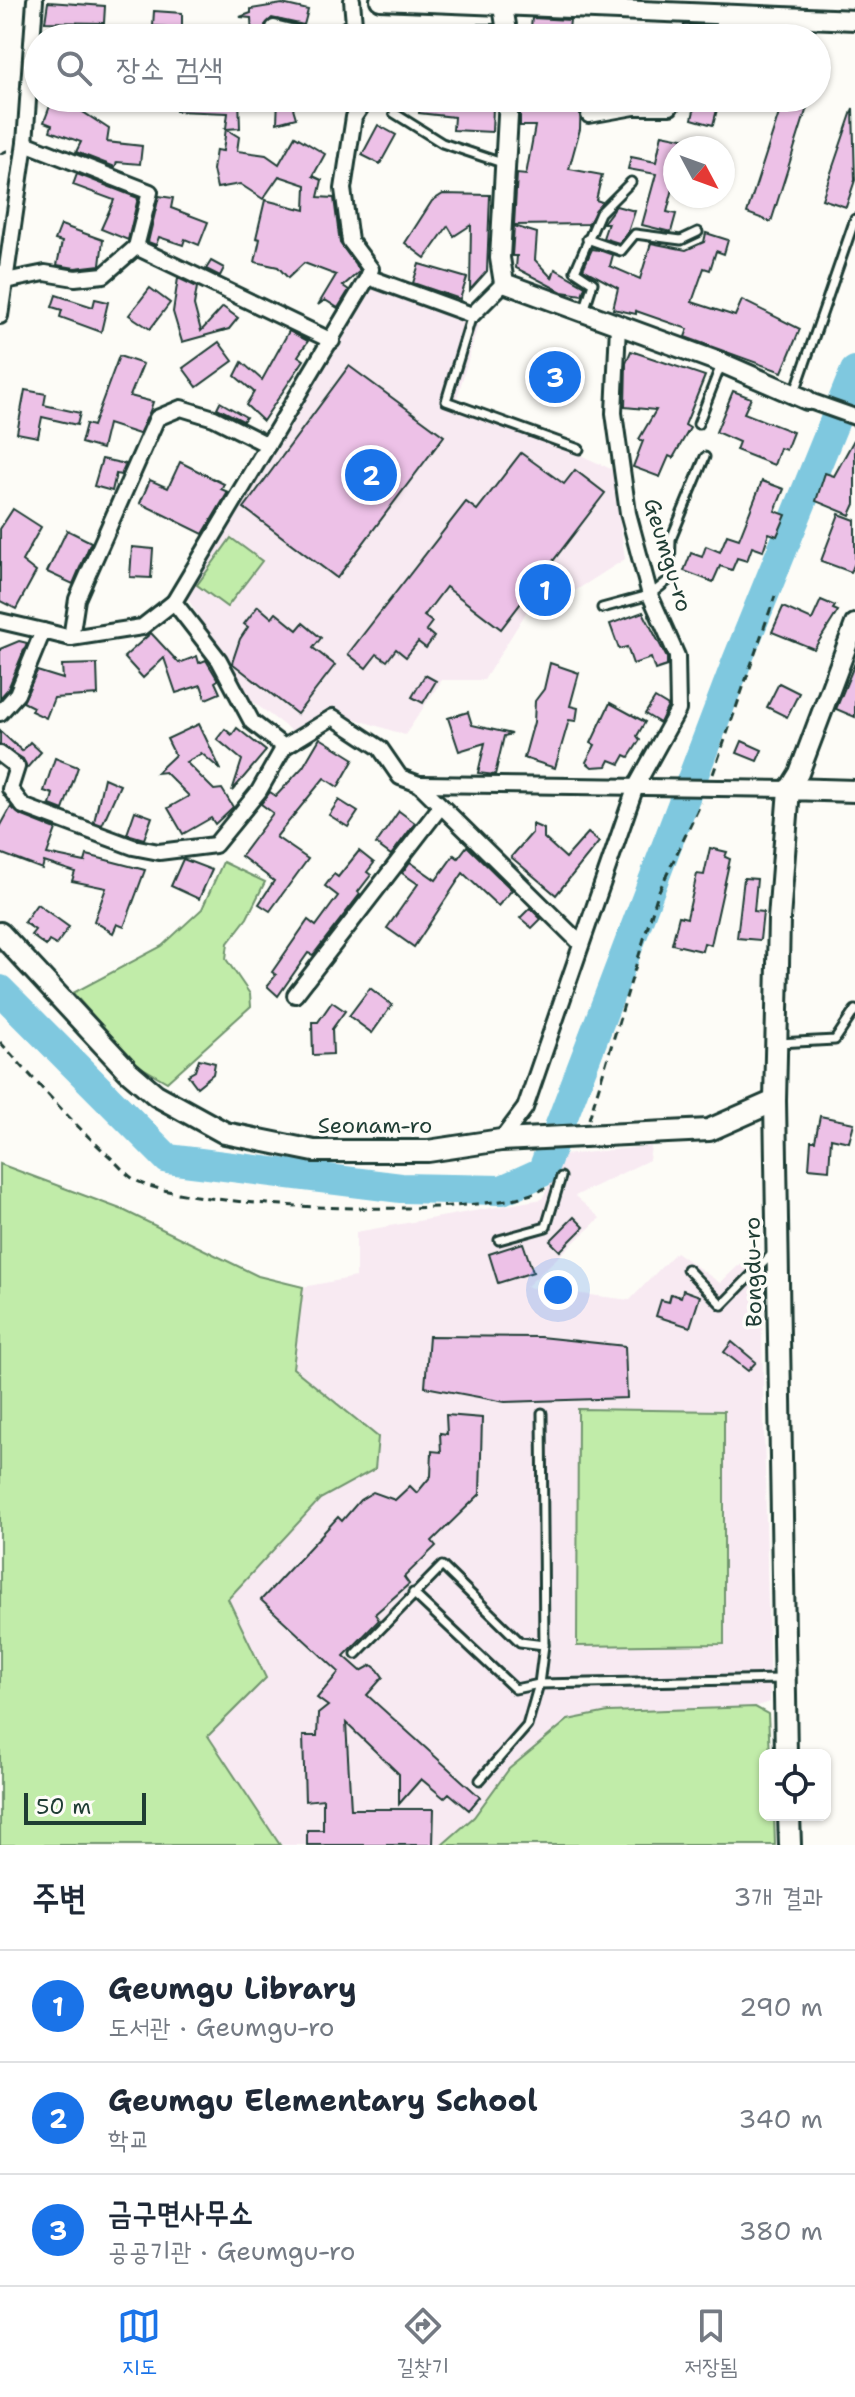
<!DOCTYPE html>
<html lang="ko">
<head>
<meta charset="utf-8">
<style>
	body { margin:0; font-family:"Shantell Sans","Poor Story",sans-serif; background:#f6f6f7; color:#1f2937 }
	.controls { position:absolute; right:24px; bottom:24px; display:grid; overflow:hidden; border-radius:12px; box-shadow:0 2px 6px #0004 }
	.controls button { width:72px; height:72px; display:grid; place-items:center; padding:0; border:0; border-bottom:2px solid #e0e1e3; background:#fff; color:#1f2937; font:40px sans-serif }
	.compass { position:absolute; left:663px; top:136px; width:72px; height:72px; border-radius:50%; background:#fff; box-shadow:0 2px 6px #0004; rotate:131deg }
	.scale { position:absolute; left:24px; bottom:20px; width:122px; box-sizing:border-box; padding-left:8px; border:4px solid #1f3d34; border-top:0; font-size:22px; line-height:28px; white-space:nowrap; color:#1f3d34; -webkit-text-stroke:6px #fdfcf7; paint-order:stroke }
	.you { position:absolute; left:558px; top:1290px; width:28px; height:28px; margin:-20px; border:6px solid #fff; border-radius:50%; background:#1a73e8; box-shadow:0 0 0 12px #1a73e833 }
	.badge { display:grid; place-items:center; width:52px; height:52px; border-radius:50%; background:#1a73e8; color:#fff; font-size:26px; font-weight:700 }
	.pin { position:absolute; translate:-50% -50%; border:4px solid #fff; box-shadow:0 2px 8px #0006 }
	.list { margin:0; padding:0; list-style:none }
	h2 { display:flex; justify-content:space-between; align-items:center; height:104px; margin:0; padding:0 32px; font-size:34px }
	h2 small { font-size:26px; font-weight:400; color:#747a83 }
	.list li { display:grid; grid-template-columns:52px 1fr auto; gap:24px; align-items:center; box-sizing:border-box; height:112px; padding:0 32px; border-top:2px solid #e0e1e3 }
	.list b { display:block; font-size:30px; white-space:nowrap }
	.list p { margin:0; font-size:26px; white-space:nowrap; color:#747a83 }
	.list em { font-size:26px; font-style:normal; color:#747a83 }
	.icon { flex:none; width:44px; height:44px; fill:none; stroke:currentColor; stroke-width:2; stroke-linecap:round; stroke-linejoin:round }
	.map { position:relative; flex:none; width:855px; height:1845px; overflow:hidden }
	.search { position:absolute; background:#fff; box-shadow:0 2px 6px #0004; left:24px; right:24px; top:24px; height:88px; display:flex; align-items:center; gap:20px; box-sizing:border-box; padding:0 28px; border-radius:44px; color:#747a83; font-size:30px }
	.sheet { height:440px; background:#fff }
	nav { display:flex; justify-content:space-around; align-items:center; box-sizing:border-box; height:112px; border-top:2px solid #e0e1e3; background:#fff; font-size:22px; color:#747a83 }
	nav a { display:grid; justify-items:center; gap:4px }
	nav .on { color:#1a73e8 }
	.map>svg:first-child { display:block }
	.built { fill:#f8eaf2 }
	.green { fill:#c1eca9; stroke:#70946e; stroke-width:2 }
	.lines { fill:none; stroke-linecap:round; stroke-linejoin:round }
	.river { stroke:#7fc8df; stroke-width:30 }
	.building { fill:#edc1e7; stroke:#1f3d34; stroke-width:2 }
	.service-casing { stroke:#1f3d34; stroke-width:13 }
	.minor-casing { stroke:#1f3d34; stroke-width:20 }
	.tertiary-casing { stroke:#1f3d34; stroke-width:24 }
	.secondary-casing { stroke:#1f3d34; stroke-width:26 }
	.path { stroke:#1f3d34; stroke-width:3; stroke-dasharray:8 6; stroke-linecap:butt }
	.service { stroke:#fdfcf7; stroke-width:7 }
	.minor { stroke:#fdfcf7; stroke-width:14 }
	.tertiary { stroke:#fdfcf7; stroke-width:18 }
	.secondary { stroke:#fdfcf7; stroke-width:20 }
	.labels { text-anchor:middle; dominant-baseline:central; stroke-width:7; stroke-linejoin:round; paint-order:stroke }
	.street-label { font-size:22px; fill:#1f3d34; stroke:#fdfcf7 }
</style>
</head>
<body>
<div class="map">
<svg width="855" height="1845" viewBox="0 0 855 1845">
	<rect width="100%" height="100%" fill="#fdfcf7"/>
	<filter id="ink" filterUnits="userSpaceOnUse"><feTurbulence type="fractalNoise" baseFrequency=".0125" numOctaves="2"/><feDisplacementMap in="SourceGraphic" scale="16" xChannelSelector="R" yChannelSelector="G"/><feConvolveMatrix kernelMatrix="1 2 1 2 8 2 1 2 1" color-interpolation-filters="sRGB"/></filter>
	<g filter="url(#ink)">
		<g class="built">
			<path d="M375,285L480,319L457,398L613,470L625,559L567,596L547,579L484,680H442L405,735L325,709L298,736L249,699L186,596Z"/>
			<path d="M651,1146L649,1160L575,1196L600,1218L526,1287L630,1300L676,1252L720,1283L760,1245L770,1702L755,1707L608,1712L509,1768L474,1817L442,1845H280L208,1736L266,1678L228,1599L320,1499L375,1468L377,1436L293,1368L303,1287L356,1277V1232L542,1199L564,1155Z"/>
		</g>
		<g class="green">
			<path d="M231,538L262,561L227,607L197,585Z"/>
			<path d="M223,862L265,882L247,918L228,943L226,959L250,994L251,1006L167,1082L136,1064L73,993L162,946L202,909Z"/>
			<path d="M0,1164L123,1210L258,1276L303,1287L293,1368L378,1437L375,1469L320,1499L228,1599L266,1678L208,1736L280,1845H0Z"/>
			<path d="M578,1409L724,1411V1644L577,1646Z"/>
			<path d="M755,1707L768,1714L770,1755H765V1815H774L775,1845H442L474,1817L509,1769L568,1720L608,1712Z"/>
		</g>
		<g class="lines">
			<path class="river" d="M0,990L168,1159L401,1188L502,1190L542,1172L737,661L855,371"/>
		</g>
		<g class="building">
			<path d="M48,2L105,6L104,23L45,22Z"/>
			<path d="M282,4L308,10L304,25L272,18L265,25L267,38H252L251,18L240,17L251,13V9Z"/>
			<path d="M154,11L182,13V28L153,26Z"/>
			<path d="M532,18L570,20L568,38L530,36Z"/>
			<path d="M478,24H494L496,38H477Z"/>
			<path d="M684,25L711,26L709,38H682Z"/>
			<path d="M53,98H84L80,110L109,129L107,142L142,146L140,164L117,162L115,167L76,152L81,142L50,131L52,125L44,122Z"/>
			<path d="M176,98H239L240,128L226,129L239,137L237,151L266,155L279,164L295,136L325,154L313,176L322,180L318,197L334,198L340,243L360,271L343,286L349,290L338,308L325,300L318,305L336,275L304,263L288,278L278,267L255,262L260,239L256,238L265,200L305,210L306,185L279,176L263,199L240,184L217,188L213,170L216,150L223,151L228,113L176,111Z"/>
			<path d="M278,98H290L296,118L277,123Z"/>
			<path d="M421,98L450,100V104L493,106L492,132L453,130L454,117L419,113Z"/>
			<path d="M526,98H581L580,129L569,169L602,175L596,200L602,202L588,224L514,225L517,174L526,175L535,126H520V108H526Z"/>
			<path d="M697,98H720L713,125L692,119Z"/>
			<path d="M784,98H810L771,222L747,213Z"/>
			<path d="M853,108L855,180L846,207L822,199Z"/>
			<path d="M378,125L396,135L380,164L362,155Z"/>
			<path d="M662,134L702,142V148H675V181L667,212L676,214L671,232L642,225L656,174L628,169L631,157L656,162Z"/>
			<path d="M77,174L138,198L128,240L101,229L114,200L73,185Z"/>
			<path d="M443,194L490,195L487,271L470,290L471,225L454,236L448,226L425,258L405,243L432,201Z"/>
			<path d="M159,196L173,198L171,208L208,222L199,245L185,239L183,245L159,237L156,245L148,242Z"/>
			<path d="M616,206L635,211L628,232L619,243L603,238L608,223H603Z"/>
			<path d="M61,225L103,240L100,265L75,268L57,265L62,242L55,240Z"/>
			<path d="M514,226L537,233L535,260L552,278L555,269L585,286L582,295L562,292L516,268L517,256H512Z"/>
			<path d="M706,233L728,240L724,254L716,251L710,270L704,268L692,302L735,316L742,300L800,329L782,372L685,337L688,329L636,311V314L613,309L618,288L583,269L592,249L599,250L613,255L610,266L640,279L651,243L686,250L704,242Z"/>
			<path d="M211,261L224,268L220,276L206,269Z"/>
			<path d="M419,264L467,278L460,299L413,283Z"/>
			<path d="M178,278L197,287L194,305L201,331L223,307L238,318L229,329L182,342L173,312Z"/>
			<path d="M150,288L170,303L150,329L129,315Z"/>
			<path d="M56,295L93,307L95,299L108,302L101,332L60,317L62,310L52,307Z"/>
			<path d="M289,331L308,341L298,356L304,360L263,421L246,405L254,392L235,376L242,362L262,380Z"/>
			<path d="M219,342L233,361L197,387L183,368Z"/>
			<path d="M631,351L705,376L685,425L690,428L673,458L669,456L660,477L633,467L643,441L639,439L656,410L625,407L626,363Z"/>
			<path d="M119,356L143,364L130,396L153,402L150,411L139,434L108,424L102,449L81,443L86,424L93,426Z"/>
			<path d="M349,366L444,436L337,578L244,508Z"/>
			<path d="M25,390L46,394L44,405L80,413L77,425L42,417L38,437L17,433Z"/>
			<path d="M733,391L751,398L744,413L793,432L786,450L780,448L774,465L736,450L739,442L716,432Z"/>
			<path d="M220,402L246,417L243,421L217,408Z"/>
			<path d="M855,438V504L850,515L816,501L825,473L834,476Z"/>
			<path d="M521,453L564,484L575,470L605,493L501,629L446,587L424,616L432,622L426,630L434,637L426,648L418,642L406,657L396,649L387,661L377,654L366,668L348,654L466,502L477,510Z"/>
			<path d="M102,459L126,464L121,475L116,474L112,491L94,486Z"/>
			<path d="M180,462L224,484L221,489L228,492L203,534L140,503L150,480L168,488Z"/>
			<path d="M762,481L784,489L775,511L786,515L777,536L769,533L763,551L752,547L747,561L737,558L732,570L720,566L713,582L684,571L691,553L702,557L706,546L720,552L727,535L739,539Z"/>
			<path d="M13,509L41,527L22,561L36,572L16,609L0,601V529Z"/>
			<path d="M839,514L855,520V563L851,572L821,561Z"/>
			<path d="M67,530L91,542L73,584L47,572Z"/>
			<path d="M132,547L153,549L151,578L130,577Z"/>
			<path d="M821,600L835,606L833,609L838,611L814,649L772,632L783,607L812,620Z"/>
			<path d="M258,606L272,618L276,613L297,630L303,623L321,638L313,648L335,665L297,714L232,663L240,639L248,627L244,624Z"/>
			<path d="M643,612L667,658V666L655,670L651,658L633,664L627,647L619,649L610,624Z"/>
			<path d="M151,633L179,663L197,656L199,663L206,660L218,680L215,682L220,693L206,699L201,685L176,693L164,658L143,678L124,657Z"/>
			<path d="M19,641L27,643L8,689L0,698V649Z"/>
			<path d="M550,663L579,673L570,706L578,708L576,721L569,720L555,768L524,758L534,722L535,701L544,689Z"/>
			<path d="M855,663V717L836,709Z"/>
			<path d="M97,664L98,695L54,698L46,718L31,711L33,707L23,702L37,671L63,679L62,665Z"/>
			<path d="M425,675L436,681L423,703L412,697Z"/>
			<path d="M779,683L799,693L787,717L767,707Z"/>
			<path d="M655,698L668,706L660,723L645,714Z"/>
			<path d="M610,703L645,722L637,736L640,740L629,757L625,755L620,764L610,760L607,766L592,767L586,762L595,745L591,743Z"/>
			<path d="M468,712L472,725L512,734L504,736L495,775L478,773L485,743L459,751L448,718Z"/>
			<path d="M199,724L221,770L200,752L201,754L186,762L214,790L222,789L233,807L215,824L211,818L183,834L168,808L189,796L165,772L156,773L175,755L167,739Z"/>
			<path d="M237,728L266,751L232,791L242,760L217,739L225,729L232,735Z"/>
			<path d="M0,731L22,751L30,742L41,752L27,768L23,759L0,744Z"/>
			<path d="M320,738L354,759L338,787L324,778L276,837L308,859L270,911L259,904L274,881L241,856L273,813L261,804L270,792L276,796L303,767Z"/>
			<path d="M742,741L762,750L757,761L737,753Z"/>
			<path d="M55,758L78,767L63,810L50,805L53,794L44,791Z"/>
			<path d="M104,778L120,785L102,825L94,822Z"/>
			<path d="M339,800L358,812L348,827L329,815Z"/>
			<path d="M11,807L20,815L56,829L47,854L85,862L87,855L145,870L124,927L117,924L113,933L94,921L106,888L72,881L75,872L44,862L42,869L0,853V827Z"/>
			<path d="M135,811L152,817L144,839L127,834Z"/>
			<path d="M399,811L415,823L391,855L376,844Z"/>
			<path d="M532,824L544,829V838L566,858L588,833L599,842L556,895L511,857L532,833Z"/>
			<path d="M467,846L512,890L498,906L463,873L414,947L387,928L418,884L402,873L410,862L436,880L454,855L458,858Z"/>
			<path d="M710,848L727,852L725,857L730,859L711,945L704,943L702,951L672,944L679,916L687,918L697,874L704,875Z"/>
			<path d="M359,851L374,863L367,872L371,875L358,892L360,894L313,955L308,953L278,996L267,986L276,975L272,972L308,920L316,926L338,896L325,886L334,874L338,877Z"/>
			<path d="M183,859L212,870L199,899L171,886Z"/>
			<path d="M744,878L757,879L754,911L763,912L760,940L737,938Z"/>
			<path d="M37,904L69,927L56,945L49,941L46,946L31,935L35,930L24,922Z"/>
			<path d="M530,908L541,919L532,928L520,918Z"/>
			<path d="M370,988L392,1005L372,1033L349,1016Z"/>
			<path d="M332,1002L345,1011L332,1029L333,1054L313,1055L312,1022H318Z"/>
			<path d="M199,1059L215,1063L213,1074L197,1087L188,1075L195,1071Z"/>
			<path d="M820,1116L854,1123L849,1142L831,1138L829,1170L809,1168L811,1141H815Z"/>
			<path d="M574,1217L584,1227L560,1251L550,1241Z"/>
			<path d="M523,1243L533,1272L498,1283L489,1254Z"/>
			<path d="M683,1290L700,1296L690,1327L656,1316L661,1300L669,1302L671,1294L681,1297Z"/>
			<path d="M429,1336L540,1337L625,1346L627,1398L505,1402L425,1387Z"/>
			<path d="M732,1342L756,1362L748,1371L724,1352Z"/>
			<path d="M446,1415L482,1418L480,1494L432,1541L436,1546L404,1577L409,1584L375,1614L379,1620L344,1656L361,1671L372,1665L378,1670L383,1677L367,1695L480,1797L469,1810L449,1793L444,1798L421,1779L399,1804V1774L346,1723L351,1809H434L433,1845H307V1830H323V1799L305,1801L303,1736H317L318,1714L328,1706L317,1698L339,1672L261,1600L338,1517L342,1521L360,1500L373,1492L395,1500L410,1486L417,1493L431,1476L432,1451L441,1452L440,1433L447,1434Z"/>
		</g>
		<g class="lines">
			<defs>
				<g id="service">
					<path d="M394,113L442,143L502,163"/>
					<path d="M587,239L621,251L635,234L681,240L698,232"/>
					<path d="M584,311L593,283L575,271L600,213L631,182"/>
					<path d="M472,315L446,401L579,449"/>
					<path d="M795,392L855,219"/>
					<path d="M698,424L721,365"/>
					<path d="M602,608L650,595L670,579L671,539L705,457"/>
					<path d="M778,1043L835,1040L855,1010"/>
					<path d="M499,1240L546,1227L561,1177"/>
					<path d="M687,1269L722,1305L772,1254"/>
					<path d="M542,1413L544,1645L539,1684L782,1679"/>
					<path d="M413,1593L515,1689L539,1684L527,1726L480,1780"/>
					<path d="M356,1654L442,1566L520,1642L544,1645"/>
				</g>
				<g id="minor">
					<path d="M352,0L354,24"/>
					<path d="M274,28L314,38"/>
					<path d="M335,38L354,24L360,38"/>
					<path d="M721,38L726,14"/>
					<path d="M367,98L354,117L343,189L350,241L371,269L368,277"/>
					<path d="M589,115L634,107H670L674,98"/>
					<path d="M25,143L150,192L136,247L332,341"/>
					<path d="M5,281L45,273L75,278L104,275L136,247"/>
					<path d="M504,283L472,315L368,277L174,602L219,660L252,722L284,747L333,717L380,748L400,777L419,784L581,944"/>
					<path d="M0,316L25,143L35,0"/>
					<path d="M807,400L855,417"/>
					<path d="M174,602L142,627L71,638L77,599L157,418L181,408L214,418L268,445"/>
					<path d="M0,621L43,631"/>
					<path d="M0,713L17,694L43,631L71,638"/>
					<path d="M0,754L17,767L10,789L23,806L133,847L159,852L215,845L259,791L284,747"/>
					<path d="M419,784L789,789"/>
					<path d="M295,995L441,806"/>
					<path d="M501,1140L525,1108L636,786L678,710L677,656L650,595L628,513L614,413L618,326"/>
				</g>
				<g id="tertiary">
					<path d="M380,0L855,20"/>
					<path d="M502,0L508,38"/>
					<path d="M509,98L500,258L504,283L722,363L807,400"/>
					<path d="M789,789L799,773L855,624"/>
				</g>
				<g id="secondary">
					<path d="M0,933L128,1071L156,1095L225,1133L314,1151H428L501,1140L709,1130L775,1101"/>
					<path d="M786,1755L775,1101L779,919L789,789L855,791"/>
					<path d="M789,1815L790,1845"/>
				</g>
			</defs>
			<use href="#service" class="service-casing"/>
			<use href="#minor" class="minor-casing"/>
			<use href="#tertiary" class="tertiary-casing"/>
			<use href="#secondary" class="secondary-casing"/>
			<g class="path">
				<path d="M0,154L11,149"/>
				<path d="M713,774L775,596"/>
				<path d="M0,1042C36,1081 70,1121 109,1156C118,1164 127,1176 137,1181C192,1210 493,1221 545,1188"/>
				<path d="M589,1119L658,893L701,803"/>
			</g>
			<use href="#service" class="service"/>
			<use href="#minor" class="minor"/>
			<use href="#tertiary" class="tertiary"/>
			<use href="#secondary" class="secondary"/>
		</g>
	</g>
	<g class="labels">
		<g class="street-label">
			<text transform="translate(668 555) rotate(73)">Geumgu-ro</text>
			<text x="375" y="1125">Seonam-ro</text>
			<text transform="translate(753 1272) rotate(-91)">Bongdu-ro</text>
		</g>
	</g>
</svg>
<div class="controls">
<button><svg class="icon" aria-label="locate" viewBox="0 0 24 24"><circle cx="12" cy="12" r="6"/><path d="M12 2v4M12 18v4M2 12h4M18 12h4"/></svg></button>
</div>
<svg class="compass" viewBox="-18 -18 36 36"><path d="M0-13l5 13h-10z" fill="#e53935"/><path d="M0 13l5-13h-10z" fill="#747a83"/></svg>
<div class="scale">50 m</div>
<div class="you"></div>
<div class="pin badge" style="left:545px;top:590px">1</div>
<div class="pin badge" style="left:371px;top:475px">2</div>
<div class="pin badge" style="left:555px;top:377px">3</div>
<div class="search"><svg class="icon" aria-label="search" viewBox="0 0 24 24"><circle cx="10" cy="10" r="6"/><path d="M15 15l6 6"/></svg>장소 검색</div>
</div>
<section class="sheet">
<h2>주변<small>3개 결과</small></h2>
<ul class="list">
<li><span class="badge">1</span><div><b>Geumgu Library</b><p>도서관 · Geumgu-ro</p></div><em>290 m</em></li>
<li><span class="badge">2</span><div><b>Geumgu Elementary School</b><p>학교</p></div><em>340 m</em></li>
<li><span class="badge">3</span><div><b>금구면사무소</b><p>공공기관 · Geumgu-ro</p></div><em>380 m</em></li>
</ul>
</section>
<nav>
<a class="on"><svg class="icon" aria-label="map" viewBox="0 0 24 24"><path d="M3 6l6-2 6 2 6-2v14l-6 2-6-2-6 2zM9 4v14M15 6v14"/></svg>지도</a>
<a><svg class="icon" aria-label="directions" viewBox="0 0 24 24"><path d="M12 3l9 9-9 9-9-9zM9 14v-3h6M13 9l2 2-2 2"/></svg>길찾기</a>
<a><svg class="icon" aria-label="saved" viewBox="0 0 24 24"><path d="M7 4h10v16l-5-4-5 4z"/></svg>저장됨</a>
</nav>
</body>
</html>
